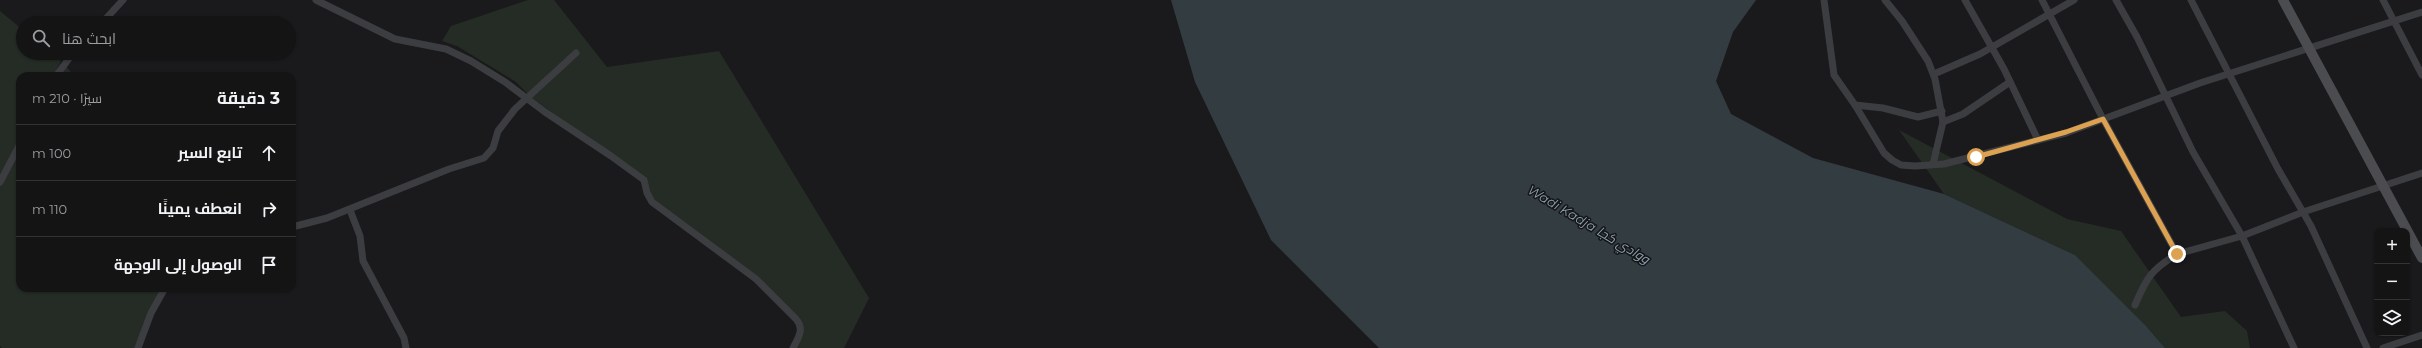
<!DOCTYPE html>
<html lang="ar">
<head>
<meta charset="utf-8">
<style>
	body { margin:0; font-family:Montserrat,Cairo,sans-serif; background:#1d1d1e; color:#f1f3f6; direction:rtl }
	.controls { position:absolute; right:12px; bottom:12px; display:grid; overflow:hidden; border-radius:8px; box-shadow:0 1px 3px #0004 }
	.controls button { width:36px; height:36px; display:grid; place-items:center; padding:0; border:0; border-bottom:1px solid #333334; background:#141415; color:#f1f3f6; font:20px sans-serif }
	.stop { position:absolute; width:12px; height:12px; margin:-9px; border:3px solid #dda251; border-radius:50%; background:#fff }
	.stop.end { background:#dda251; border-color:#fff; box-shadow:0 1px 4px #0008 }
	.list { margin:0; padding:0; list-style:none }
	h2 { display:flex; justify-content:space-between; align-items:center; height:52px; margin:0; padding:0 16px; font-size:17px }
	h2 small { font-size:13px; font-weight:400; color:#9d9ea0 }
	.list li { display:grid; grid-template-columns:26px 1fr auto; gap:12px; align-items:center; box-sizing:border-box; height:56px; padding:0 16px; border-top:1px solid #333334 }
	.list b { display:block; font-size:15px; white-space:nowrap }
	.list em { font-size:13px; font-style:normal; color:#9d9ea0 }
	.icon { flex:none; width:22px; height:22px; fill:none; stroke:currentColor; stroke-width:2; stroke-linecap:round; stroke-linejoin:round }
	.map { position:relative; flex:none; width:2422px; height:348px; overflow:hidden; direction:ltr }
	.search { position:absolute; background:#141415; box-shadow:0 1px 3px #0004; left:16px; top:16px; width:280px; height:44px; display:flex; align-items:center; gap:10px; box-sizing:border-box; padding:0 14px; border-radius:22px; color:#9d9ea0; font-size:15px }
	.panel { position:absolute; background:#141415; box-shadow:0 1px 3px #0004; left:16px; top:72px; width:280px; height:220px; border-radius:12px; direction:rtl }
	.map>svg:first-child { display:block }
	.green { fill:#242c25 }
	.water { fill:#333c41 }
	.lines { fill:none; stroke-linecap:round; stroke-linejoin:round }
	.minor { stroke:#3c3d40; stroke-width:7 }
	.secondary { stroke:#4a4c50; stroke-width:10 }
	.route { stroke:#dda251; stroke-width:5 }
	.labels { text-anchor:middle; dominant-baseline:central; stroke-width:3; stroke-linejoin:round; paint-order:stroke }
	.water-label { font-size:13px; font-style:italic; fill:#8aa1b0; stroke:#151517 }
</style>
</head>
<body>
<div class="map">
<svg width="2422" height="348" viewBox="0 0 2422 348">
	<rect width="100%" height="100%" fill="#1a1a1c"/>
	<g class="green">
		<path d="M528,0H554L607,67L719,51L869,298L844,348H795L802,332L770,291L654,201L639,174L532,98L516,82L457,46L442,41L451,26Z"/>
		<path d="M0,11L23,30V53H51L61,61L53,76H20V138L0,175Z"/>
		<path d="M66,66L74,76H61Z"/>
		<path d="M1899,130L2067,219L2121,231L2181,317L2225,311L2247,331L2250,348H2165L2146,326L2075,255L1944,194Z"/>
		<path d="M20,148V288H161L136,348H2L0,346V186Z"/>
	</g>
	<path class="water" d="M1171,0H1756L1733,32L1716,81L1731,114L1813,158L1944,194L2075,255L2146,326L2165,348H1379L1271,240L1195,82Z"/>
	<g class="lines">
		<g class="minor">
			<path d="M316,0L395,39L446,49L471,61L505,82L545,112L611,156L644,180L647,193L652,202L756,279L796,319C805,329 798,338 793,348"/>
			<path d="M1824,0L1834,75L1855,105L1883,108L1918,117L1942,111"/>
			<path d="M1885,0L1902,21L1928,61L1935,79L1943,122L1933,164"/>
			<path d="M1965,0L2004,69L2038,140"/>
			<path d="M2042,0L2103,119L2177,254L2242,236L2303,212L2422,173"/>
			<path d="M2116,0L2137,37L2193,152L2242,236L2294,348"/>
			<path d="M2191,0L2278,169L2311,226L2367,348"/>
			<path d="M2383,0L2422,75"/>
			<path d="M102,23L123,0"/>
			<path d="M1934,74L1980,54L2074,0"/>
			<path d="M56,76L73,53"/>
			<path d="M1855,105L1884,153L1892,160L1901,165L1915,166L1944,164L2066,133L2200,83L2422,12"/>
			<path d="M1943,122L1963,114L2010,82"/>
			<path d="M0,182L20,144"/>
			<path d="M350,210L360,236L363,261L404,338L406,348"/>
			<path d="M292,227L327,218L449,169L484,158L493,148L498,131L515,109L576,53"/>
			<path d="M2135,305C2147,277 2151,270 2177,254"/>
			<path d="M138,348L151,313L165,288"/>
			<path d="M2383,348L2422,335"/>
		</g>
		<path class="secondary" d="M2283,0L2422,258"/>
	</g>
	<g class="lines">
		<path class="route" d="M1976,157L2066,132L2103,119L2177,254"/>
	</g>
	<g class="labels">
		<g class="water-label">
			<text transform="translate(1589 224) rotate(31)">Wadi Kadja ووادي كجا</text>
		</g>
	</g>
</svg>
<div class="controls">
<button>+</button>
<button>−</button>
<button><svg class="icon" aria-label="layers" viewBox="0 0 24 24"><path d="M12 4l9 5-9 5-9-5zM3 14l9 5 9-5"/></svg></button>
</div>
<div class="stop" style="left:1976px;top:157px"></div>
<div class="stop end" style="left:2177px;top:254px"></div>
<div class="search"><svg class="icon" aria-label="search" viewBox="0 0 24 24"><circle cx="10" cy="10" r="6"/><path d="M15 15l6 6"/></svg>ابحث هنا</div>
<section class="panel">
<h2>3 دقيقة<small>سيرًا · 210 m</small></h2>
<ul class="list">
<li><svg class="icon" aria-label="ahead" viewBox="0 0 24 24"><path d="M12 20V5M6 11l6-6 6 6"/></svg><div><b>تابع السير</b></div><em>100 m</em></li>
<li><svg class="icon" aria-label="right" viewBox="0 0 24 24"><path d="M7 20v-9h11M14 6l5 5-5 5"/></svg><div><b>انعطف يمينًا</b></div><em>110 m</em></li>
<li><svg class="icon" aria-label="arrive" viewBox="0 0 24 24"><path d="M6 21V4h12l-3 4 3 4H6"/></svg><div><b>الوصول إلى الوجهة</b></div></li>
</ul>
</section>
</div>
</body>
</html>
